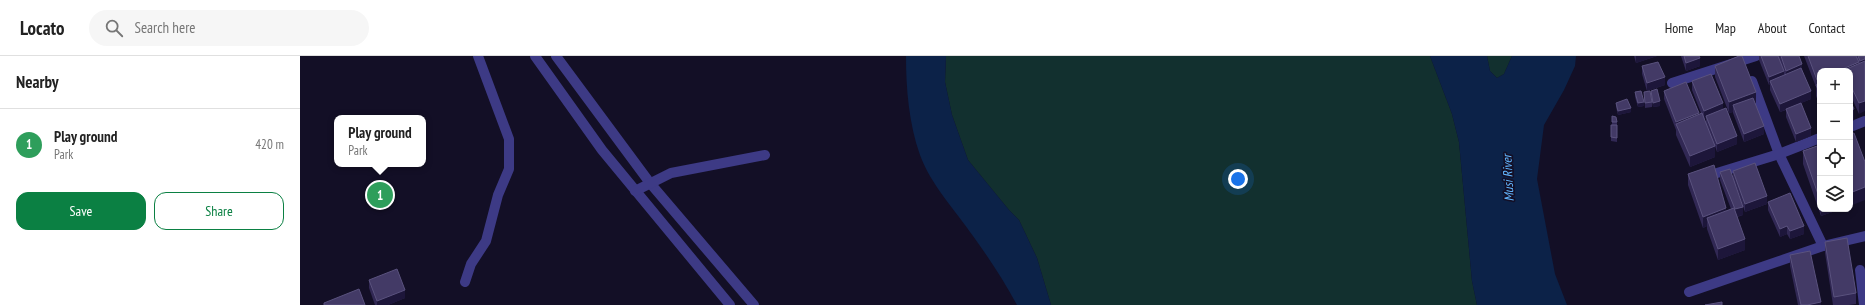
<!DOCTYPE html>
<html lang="en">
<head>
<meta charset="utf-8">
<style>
	body { margin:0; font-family:"PT Sans Narrow",sans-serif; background:#f6f6f6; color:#222 }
	.controls { position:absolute; right:12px; top:12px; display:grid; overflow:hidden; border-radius:8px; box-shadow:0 2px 6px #0003 }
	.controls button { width:36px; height:36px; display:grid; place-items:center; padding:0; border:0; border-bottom:1px solid #e0e0e0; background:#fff; color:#222; font:20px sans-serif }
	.you { position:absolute; left:938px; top:123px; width:14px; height:14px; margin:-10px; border:3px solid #fff; border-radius:50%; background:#1a73e8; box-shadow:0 0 0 6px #1a73e833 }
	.badge { display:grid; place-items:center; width:26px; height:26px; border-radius:50%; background:#0b8043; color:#fff; font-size:13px; font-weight:700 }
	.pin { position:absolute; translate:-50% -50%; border:2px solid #fff; box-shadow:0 1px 4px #0006 }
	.popup { position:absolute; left:34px; top:59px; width:92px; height:52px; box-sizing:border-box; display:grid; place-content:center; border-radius:8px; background:#fff; filter:drop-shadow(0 1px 3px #0005); font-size:13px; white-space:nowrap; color:#767676 }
	.popup b { font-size:15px; color:#222 }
	.popup::after { content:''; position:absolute; left:50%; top:100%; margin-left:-8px; border:8px solid transparent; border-top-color:#fff }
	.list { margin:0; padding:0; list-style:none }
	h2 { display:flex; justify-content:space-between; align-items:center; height:52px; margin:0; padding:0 16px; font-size:17px }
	h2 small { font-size:13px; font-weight:400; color:#767676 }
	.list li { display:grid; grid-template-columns:26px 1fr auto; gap:12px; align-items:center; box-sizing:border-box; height:72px; padding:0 16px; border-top:1px solid #e0e0e0 }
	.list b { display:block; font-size:15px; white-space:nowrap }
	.list p { margin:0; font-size:13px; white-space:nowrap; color:#767676 }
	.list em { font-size:13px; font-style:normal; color:#767676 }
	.actions { display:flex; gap:8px; padding:12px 16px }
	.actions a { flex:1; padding:9px 0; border:1px solid #0b8043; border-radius:12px; text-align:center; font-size:14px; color:#0b8043 }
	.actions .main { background:#0b8043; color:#fff }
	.icon { flex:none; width:22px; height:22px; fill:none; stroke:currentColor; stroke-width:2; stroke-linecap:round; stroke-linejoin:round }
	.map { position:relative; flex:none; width:1565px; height:249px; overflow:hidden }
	header { display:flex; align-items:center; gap:24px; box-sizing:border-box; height:56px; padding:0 20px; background:#fff; border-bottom:1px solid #e0e0e0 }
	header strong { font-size:19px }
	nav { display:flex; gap:22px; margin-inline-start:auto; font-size:14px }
	.search { width:280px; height:36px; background:#f6f6f6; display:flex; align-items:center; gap:10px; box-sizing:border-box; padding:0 14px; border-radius:22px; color:#767676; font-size:15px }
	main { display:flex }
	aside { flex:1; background:#fff }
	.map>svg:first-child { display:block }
	.green { fill:#12302f }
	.water { fill:#0c2248 }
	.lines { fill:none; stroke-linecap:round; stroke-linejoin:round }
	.minor { stroke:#3d3a85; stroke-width:10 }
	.wall { fill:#312854; fill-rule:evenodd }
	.shaded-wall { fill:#1d163a }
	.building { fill:#433a66; stroke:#5a527e }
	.labels { text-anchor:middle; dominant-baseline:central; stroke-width:3.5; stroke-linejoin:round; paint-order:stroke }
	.water-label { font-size:13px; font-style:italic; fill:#62b6ff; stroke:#130f26 }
</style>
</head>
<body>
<header>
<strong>Locato</strong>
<div class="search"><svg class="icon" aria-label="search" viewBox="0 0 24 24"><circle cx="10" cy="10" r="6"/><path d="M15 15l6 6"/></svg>Search here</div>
<nav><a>Home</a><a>Map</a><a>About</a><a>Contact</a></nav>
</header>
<main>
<aside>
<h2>Nearby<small></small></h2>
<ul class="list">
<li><span class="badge" style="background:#2e9e5b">1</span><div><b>Play ground</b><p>Park</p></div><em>420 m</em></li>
</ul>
<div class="actions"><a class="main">Save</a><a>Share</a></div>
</aside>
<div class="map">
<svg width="1565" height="249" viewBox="0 0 1565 249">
	<rect width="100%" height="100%" fill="#130f26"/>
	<g class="green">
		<path d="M646,0H1130L1152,58L1159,86L1172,225L1177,249H751L737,202L719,164L709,154L668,104L652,59L645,26Z"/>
		<path d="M1187,0H1212L1204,18L1197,22L1190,15Z"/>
	</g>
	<g class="water">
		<path d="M606,0H646L645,26L652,59L668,104L709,154L719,164L737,202L751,249H717C704,225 689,202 673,180C655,154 631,129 620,99C609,68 606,33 606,0Z"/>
		<path d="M1130,0H1187L1190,15L1197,22L1204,18L1212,0H1276L1275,10L1264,34L1244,69L1237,123L1255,218L1267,249H1177L1172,225L1159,86L1152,58Z"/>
	</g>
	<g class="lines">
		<g class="minor">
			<path d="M235,0L302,94L430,249"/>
			<path d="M256,0L350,127L454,249"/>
			<path d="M1452,25L1479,98L1523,190"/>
			<path d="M1372,27L1456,0"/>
			<path d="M1550,71L1565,65"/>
			<path d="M1404,121L1479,98L1520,82"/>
			<path d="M335,135L371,117L465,99"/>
			<path d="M1560,214L1564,249"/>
			<path d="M165,226L171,208L186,185L198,139L209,113V83L178,0"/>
			<path d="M1389,236L1523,190L1565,180"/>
		</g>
	</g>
	<g class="wall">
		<path d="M1334,0H1357L1336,7Z"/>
		<path d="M1381,0H1399L1400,10L1386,15Z"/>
		<path d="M1459,0H1499L1502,14L1511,43L1501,47L1511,80L1496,86L1486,61V54L1480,56L1470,34V29H1469L1459,4Z"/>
		<path d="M1504,0H1565L1559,58L1550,38V15H1520V50L1516,40V31Z"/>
		<path d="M1342,10L1365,29L1347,35L1342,18Z"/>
		<path d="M1415,10L1456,47H1455L1464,78L1444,86L1433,57V56L1429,57L1415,21Z"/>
		<path d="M1392,25L1423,53L1437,88L1417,96L1415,90V101L1390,111L1376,79V74L1364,43V35L1399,59L1401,57L1392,34ZM1406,62V68L1404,63Z"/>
		<path d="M1351,35L1360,50L1353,51L1351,39Z"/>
		<path d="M1335,36L1344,50L1338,51L1335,41Z"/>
		<path d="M1344,36L1352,46V51L1345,52Z"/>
		<path d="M1316,47L1331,56L1318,59L1316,51Z"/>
		<path d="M1312,60L1317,66V86L1311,85V69H1312Z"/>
		<path d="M1520,89V153H1541L1521,160L1503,108V95Z"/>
		<path d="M1433,115L1467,148L1445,156L1435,127L1443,159L1437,161L1445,194L1418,204L1407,173V170L1403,172L1388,129V118L1426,155L1431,153L1420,124V116L1433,123Z"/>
		<path d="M1468,146L1504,178L1490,183L1487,178L1480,181L1468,154Z"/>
		<path d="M1525,186L1556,237V248L1549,249H1533L1525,197Z"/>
		<path d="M1490,199L1521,249H1498L1490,210Z"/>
		<path d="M69,224L105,242L88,249H75L69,232Z"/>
	</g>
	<g class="shaded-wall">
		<path d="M1336,0H1357L1336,7Z"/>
		<path d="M1400,2V10L1386,15V7Z"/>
		<path d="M1565,3V14L1560,16V5Z"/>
		<path d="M1559,6V17L1544,15H1538Z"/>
		<path d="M1502,8V17L1486,23V15Z"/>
		<path d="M1484,15V23L1470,25V29H1469V21Z"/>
		<path d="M1365,21V29L1347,35V27Z"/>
		<path d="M1520,23V34L1517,32V24Z"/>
		<path d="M1511,35V43L1480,56V48Z"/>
		<path d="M1456,36V47L1435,55L1433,49V56L1429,57V46Z"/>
		<path d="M1360,45V50L1353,51V47Z"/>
		<path d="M1565,45V55L1559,58V47Z"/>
		<path d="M1344,46V50L1338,51V47Z"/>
		<path d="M1423,47V55L1406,60V62L1404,63V55Z"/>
		<path d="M1331,52V56L1318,59V55Z"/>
		<path d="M1554,53V64L1550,66V55Z"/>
		<path d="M1399,57V65L1376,68V66Z"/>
		<path d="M1464,70V78L1444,86V78Z"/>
		<path d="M1511,72V80L1496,86V78Z"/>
		<path d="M1437,80V88L1417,96V88Z"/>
		<path d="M1415,90V101L1390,111V100Z"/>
		<path d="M1565,131V144L1550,150V137Z"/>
		<path d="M1467,140V148L1445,156V148Z"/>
		<path d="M1443,151V159L1435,161V153Z"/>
		<path d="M1426,152V163L1407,162V170L1403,172V161Z"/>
		<path d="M1521,153H1541L1521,160Z"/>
		<path d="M1487,170V178L1480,181V173Z"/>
		<path d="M1504,170V178L1490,183V175Z"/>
		<path d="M1445,183V194L1418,204V193Z"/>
		<path d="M105,234V242L88,249H77V245Z"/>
		<path d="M1521,246V249H1507Z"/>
	</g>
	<g class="building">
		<path d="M1384,0H1399L1400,2L1386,7Z"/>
		<path d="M1439,0H1442L1456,36L1429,46L1415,10Z"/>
		<path d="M1461,0H1478L1484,15L1469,21Z"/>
		<path d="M1481,0H1499L1502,8L1486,15Z"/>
		<path d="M1508,0H1556L1559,6L1538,15H1520V23L1517,24Z"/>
		<path d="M1558,0H1565V3L1560,5Z"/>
		<path d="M1565,5V45L1559,47L1550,28V15H1545L1544,14Z"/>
		<path d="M1358,6L1365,21L1347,27L1342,10Z"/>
		<path d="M1501,12L1511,35L1480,48L1470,25Z"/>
		<path d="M1411,18L1423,47L1404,55L1392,25Z"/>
		<path d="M1386,26L1399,57L1376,66L1364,35Z"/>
		<path d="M1520,27V39L1516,29Z"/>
		<path d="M1357,33L1360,45L1353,47L1351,35Z"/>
		<path d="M1341,35L1344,46L1338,47L1335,36Z"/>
		<path d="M1350,35L1352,46L1345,47L1344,36Z"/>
		<path d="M1453,42L1464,70L1444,78L1433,49Z"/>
		<path d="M1327,43L1331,52L1318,55L1316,47Z"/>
		<path d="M1550,44L1554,53L1550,55Z"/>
		<path d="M1501,47L1511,72L1496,78L1486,53Z"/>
		<path d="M1426,52L1437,80L1417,88L1406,60Z"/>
		<path d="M1402,57L1415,90L1390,100L1376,68Z"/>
		<path d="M1312,60L1316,61L1317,66H1312Z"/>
		<path d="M1311,69H1317V82L1311,81Z"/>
		<path d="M1554,77L1565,106V131L1550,137V78Z"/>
		<path d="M1520,89V144L1503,95Z"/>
		<path d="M1455,107L1467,140L1445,148L1433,115Z"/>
		<path d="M1414,109L1426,152L1403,161L1388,118Z"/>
		<path d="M1430,113L1443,151L1435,153L1420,116Z"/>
		<path d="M1490,137L1504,170L1490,175L1487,170L1480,173L1468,146Z"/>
		<path d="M1434,152L1445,183L1418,193L1407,162Z"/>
		<path d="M1547,182L1556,237L1534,241L1525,186Z"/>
		<path d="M1510,195L1521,246L1507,249H1501L1490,199Z"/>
		<path d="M97,213L105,234L77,245L69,224Z"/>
		<path d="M59,233L65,249H24V247Z"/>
		<path d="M1422,246V249H1405Z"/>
	</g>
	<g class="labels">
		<g class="water-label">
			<text transform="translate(1208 122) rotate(-93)">Musi River</text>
		</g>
	</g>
</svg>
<div class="controls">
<button>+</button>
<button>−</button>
<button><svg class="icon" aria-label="locate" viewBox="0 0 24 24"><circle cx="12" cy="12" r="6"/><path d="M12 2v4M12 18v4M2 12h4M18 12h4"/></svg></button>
<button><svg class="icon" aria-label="layers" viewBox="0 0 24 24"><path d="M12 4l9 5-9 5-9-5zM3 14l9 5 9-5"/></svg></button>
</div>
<div class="you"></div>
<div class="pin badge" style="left:80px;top:139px;background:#2e9e5b">1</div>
<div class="popup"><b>Play ground</b>Park</div>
</div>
</main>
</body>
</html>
